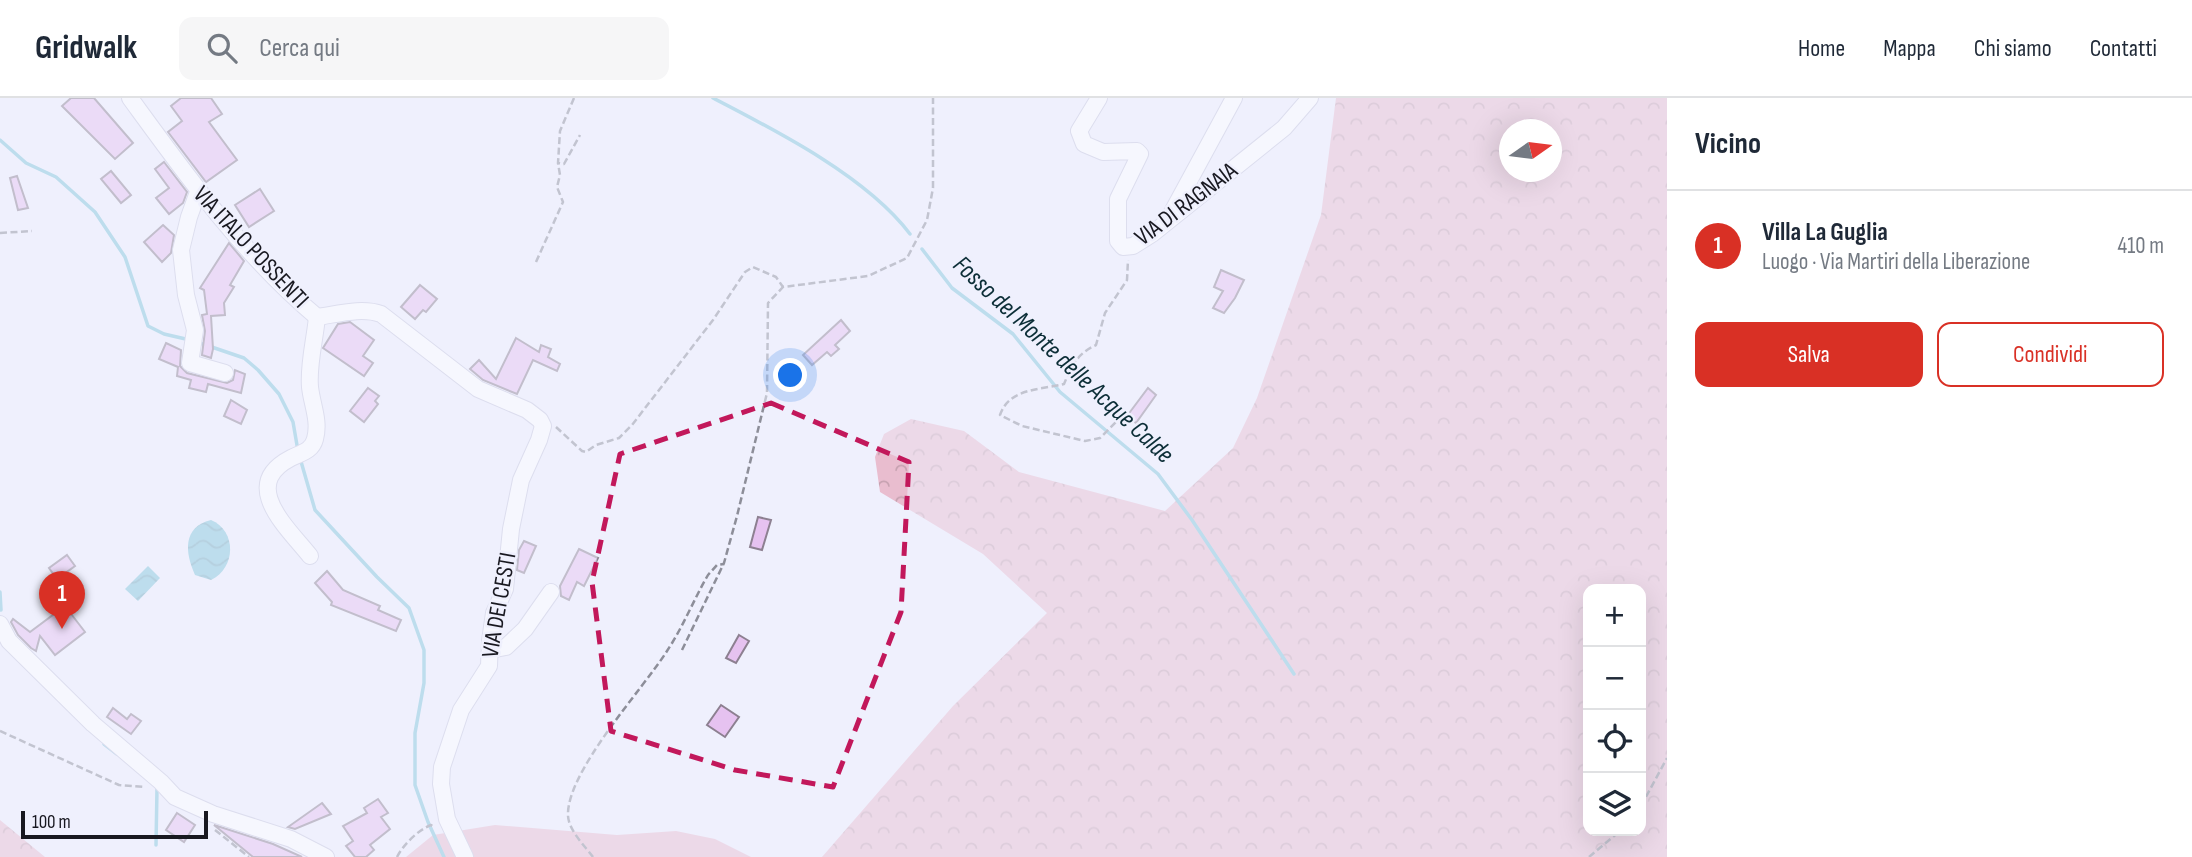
<!DOCTYPE html>
<html lang="it">
<head>
<meta charset="utf-8">
<style>
	body { margin:0; font-family:"Sofia Sans Condensed",sans-serif; background:#f6f6f7; color:#1f2937 }
	.controls { position:absolute; right:21px; bottom:21px; display:grid; overflow:hidden; border-radius:14px; box-shadow:0 7px 28px #0002 }
	.controls button { width:63px; height:63px; display:grid; place-items:center; padding:0; border:0; border-bottom:2px solid #e0e1e3; background:#fff; color:#1f2937; font:35px sans-serif }
	.compass { position:absolute; left:1499px; top:21px; width:63px; height:63px; border-radius:50%; background:#fff; box-shadow:0 7px 28px #0002; rotate:76deg }
	.scale { position:absolute; left:21px; bottom:18px; width:187px; box-sizing:border-box; padding-left:7px; border:4px solid #181820; border-top:0; font-size:19px; line-height:24px; white-space:nowrap; color:#181820; -webkit-text-stroke:5px #eff0fd; paint-order:stroke }
	.you { position:absolute; left:791px; top:278px; width:24px; height:24px; margin:-18px; border:5px solid #fff; border-radius:50%; background:#1a73e8; box-shadow:0 0 0 10px #1a73e833 }
	.badge { display:grid; place-items:center; width:46px; height:46px; border-radius:50%; background:#d93025; color:#fff; font-size:23px; font-weight:700 }
	.pin { position:absolute; translate:-50% -58px; filter:drop-shadow(0 2px 4px #0008) }
	.pin::after { content:''; position:absolute; top:37px; width:24px; height:21px; background:inherit; clip-path:polygon(0 0,100% 0,50% 100%) }
	.list { margin:0; padding:0; list-style:none }
	h2 { display:flex; justify-content:space-between; align-items:center; height:91px; margin:0; padding:0 28px; font-size:30px }
	h2 small { font-size:23px; font-weight:400; color:#747a83 }
	.list li { display:grid; grid-template-columns:46px 1fr auto; gap:21px; align-items:center; box-sizing:border-box; height:112px; padding:0 28px; border-top:2px solid #e0e1e3 }
	.list b { display:block; font-size:26px; white-space:nowrap }
	.list p { margin:0; font-size:23px; white-space:nowrap; color:#747a83 }
	.list em { font-size:23px; font-style:normal; color:#747a83 }
	.actions { display:flex; gap:14px; padding:21px 28px }
	.actions a { flex:1; padding:16px 0; border:2px solid #d93025; border-radius:14px; text-align:center; font-size:24px; color:#d93025 }
	.actions .main { background:#d93025; color:#fff }
	.icon { flex:none; width:38px; height:38px; fill:none; stroke:currentColor; stroke-width:2; stroke-linecap:round; stroke-linejoin:round }
	.map { position:relative; flex:none; width:1667px; height:759px; overflow:hidden }
	header { display:flex; align-items:center; gap:42px; box-sizing:border-box; height:98px; padding:0 35px; background:#fff; border-bottom:2px solid #e0e1e3 }
	header strong { font-size:33px }
	nav { display:flex; gap:38px; margin-inline-start:auto; font-size:24px }
	.search { width:490px; height:63px; background:#f6f6f7; display:flex; align-items:center; gap:18px; box-sizing:border-box; padding:0 24px; border-radius:14px; color:#747a83; font-size:26px }
	main { display:flex }
	aside { flex:1; background:#fff }
	.map>svg:first-child { display:block }
	.green { fill:#e9bdcf }
	.forest { fill:url(#forest-crowns); fill-rule:evenodd }
	.water { fill:url(#water-waves) }
	.lines { fill:none; stroke-linecap:round; stroke-linejoin:round }
	.stream { stroke:#82c5d9; stroke-width:3.5 }
	.building { fill:#e6c2f0; stroke:#8d8091; stroke-width:2 }
	.minor-casing { stroke:#c7c7dc; stroke-width:18 }
	.path { stroke:#8d8e99; stroke-width:2.5; stroke-dasharray:7 3.5; stroke-linecap:butt }
	.minor { stroke:#fff; stroke-width:16 }
	.marked { fill:none; stroke:#c2185b; stroke-width:5; stroke-dasharray:14 9; stroke-linejoin:round }
	.labels { text-anchor:middle; dominant-baseline:central; stroke-width:5; stroke-linejoin:round; paint-order:stroke }
	.street-label { font-size:24px; fill:#181820; stroke:#eff0fd }
	.water-label { font-size:26px; font-style:italic; fill:#0c2e37; stroke:#eff0fd }
</style>
</head>
<body>
<header>
<strong>Gridwalk</strong>
<div class="search"><svg class="icon" aria-label="search" viewBox="0 0 24 24"><circle cx="10" cy="10" r="6"/><path d="M15 15l6 6"/></svg>Cerca qui</div>
<nav><a>Home</a><a>Mappa</a><a>Chi siamo</a><a>Contatti</a></nav>
</header>
<main>
<div class="map">
<svg width="1667" height="759" viewBox="0 0 1667 759">
	<defs>
		<pattern id="forest-crowns" width="20" height="18" patternUnits="userSpaceOnUse" patternTransform="scale(1.75)"><rect width="20" height="18" fill="#e9bdcf"/><path d="M2 6a3 3 0 1 1 6 0M12 15a3 3 0 1 1 6 0" fill="none" stroke="#c7a2b1"/></pattern>
		<pattern id="water-waves" width="16" height="10" patternUnits="userSpaceOnUse" patternTransform="scale(1.75)"><rect width="16" height="10" fill="#82c5d9"/><path d="M0 5q4-4 8 0t8 0" fill="none" stroke="#70a8ba"/></pattern>
	</defs>
	<rect width="100%" height="100%" fill="#eff0fd"/>
	<path class="green" d="M495,727L617,737L676,733L715,741L751,759H406L433,737Z"/>
	<g class="forest">
		<path d="M1336,0H1667V759H822L953,608L1047,515L983,456L880,394L875,359L884,336L911,321L964,333L1019,374L1165,413L1233,350L1257,300L1321,117ZM1510,32H1552V74H1510ZM1588,491H1641V733H1588Z"/>
		<path d="M0,722L45,759H0Z"/>
	</g>
	<g class="water">
		<path d="M211,422C237,433 236,470 211,482L195,477C185,455 182,429 211,422Z"/>
		<path d="M148,468L160,480L138,503L125,491Z"/>
	</g>
	<g class="lines">
		<g class="stream">
			<path d="M713,0C777,33 867,79 910,136"/>
			<path d="M0,42L26,65L56,79L95,114L125,159L148,228L164,236L190,242"/>
			<path d="M922,151L952,190L1013,236L1060,294L1158,376L1192,422L1294,576"/>
			<path d="M197,244L244,260L258,272L279,296L293,324L298,353"/>
			<path d="M300,360L315,412L377,479L409,510L424,552V585L415,635V687L428,724L444,759"/>
			<path d="M0,494L1,512"/>
			<path d="M104,646L117,656"/>
			<path d="M156,747L157,690"/>
		</g>
	</g>
	<g class="building">
		<path d="M71,0H94L133,45L115,61L62,8Z"/>
		<path d="M181,0H211L222,16L209,24L237,62L206,84L168,34L182,23L171,8Z"/>
		<path d="M164,64L187,94L183,105L169,116L156,100L169,90L155,71Z"/>
		<path d="M111,73L131,97L121,105L101,81Z"/>
		<path d="M17,78L28,110L18,112L10,80Z"/>
		<path d="M260,91L274,113L249,129L235,107Z"/>
		<path d="M163,127L174,137L171,155L162,164L144,144Z"/>
		<path d="M229,145L244,163L230,187L234,189L224,205L225,217L211,218L213,251L211,260L202,257L205,233L202,217L207,216L204,192L200,190Z"/>
		<path d="M1221,172L1244,182L1235,200L1224,215L1213,210L1223,193L1214,189Z"/>
		<path d="M420,187L437,201L426,214L423,212L415,221L401,209Z"/>
		<path d="M841,222L850,233L835,247L839,251L831,258L827,254L812,267L803,257Z"/>
		<path d="M350,224L374,242L363,258L373,265L364,278L323,250L338,226Z"/>
		<path d="M516,240L539,254L541,247L551,251L548,259L560,266L557,273L533,262L517,296L483,282L470,271L479,262L496,281Z"/>
		<path d="M166,245L181,252L180,268L187,275L227,285L233,282L235,272L245,276L241,295L208,286L206,294L189,290L191,282L177,278L178,269L159,261Z"/>
		<path d="M368,290L379,298L375,303L378,306L364,324L350,313Z"/>
		<path d="M1148,290L1156,297L1136,325L1127,318Z"/>
		<path d="M231,302L247,312L241,326L224,318Z"/>
		<path d="M758,419L771,422L762,452L750,449Z"/>
		<path d="M524,443L536,448L524,475L517,472L519,452Z"/>
		<path d="M579,451L598,460L584,488L577,484L569,502L561,498L560,488Z"/>
		<path d="M67,457L75,468L57,481L49,470Z"/>
		<path d="M327,473L343,492L380,508L378,512L401,522L396,533L331,507L332,504L315,485Z"/>
		<path d="M65,508L85,534L55,557L40,538L36,553L31,550L18,537L11,524L13,521L30,534Z"/>
		<path d="M739,537L749,543L736,565L726,560Z"/>
		<path d="M721,607L739,619L725,639L707,627Z"/>
		<path d="M113,610L127,621L131,616L141,623L131,636L107,619Z"/>
		<path d="M378,701L388,715L381,719L390,731L370,747L374,752L366,759H355L346,748L353,743L343,728L367,715L364,710Z"/>
		<path d="M322,705L331,716L295,731L288,729Z"/>
		<path d="M177,715L195,727L184,744L166,732Z"/>
		<path d="M214,727L273,746L302,759H253Z"/>
	</g>
	<g class="lines">
		<defs>
			<g id="minor">
				<path d="M130,0C187,78 243,157 317,219C338,216 362,209 381,216L478,291L527,312L540,322L543,328L539,342L521,382L511,431L505,491L494,515L490,543L489,568L461,612L442,669L441,686L447,721L465,759"/>
				<path d="M1099,0L1079,33L1084,46L1103,54L1137,53L1140,56L1118,101V143L1123,149L1133,148L1152,136L1284,30L1310,0"/>
				<path d="M198,94L189,119L181,152L186,197L195,232L190,265L225,275"/>
				<path d="M1170,118L1234,0"/>
				<path d="M310,458C287,429 239,387 291,360C301,355 312,353 315,341C320,323 312,307 310,289C308,267 315,241 317,219"/>
				<path d="M0,526L9,543L93,626L161,684L175,699L213,716L291,741L326,759"/>
				<path d="M490,552L506,549L525,531L551,494"/>
			</g>
		</defs>
		<use href="#minor" class="minor-casing"/>
		<g class="path">
			<path d="M574,0L560,33L558,65L564,66L580,37"/>
			<path d="M0,135L32,133"/>
			<path d="M536,164L563,104L557,89L560,77L558,65"/>
			<path d="M1123,317L1100,340L1085,343L1022,328L1000,317C1009,290 1040,292 1064,286C1072,267 1077,256 1096,247L1105,215L1127,182L1128,162"/>
			<path d="M556,329L582,353L586,354L596,347L619,340L632,327L713,222L745,174L753,169L776,179L783,189"/>
			<path d="M682,552L724,465L737,418L767,295L768,205L783,189L868,178L907,160L927,122L933,90V0"/>
			<path d="M0,633L119,687L144,689"/>
			<path d="M1641,708L1667,660"/>
			<path d="M215,732L249,759"/>
			<path d="M397,759C403,747 418,732 431,727L434,729"/>
			<path d="M593,759C585,748 569,733 568,718C566,674 643,591 667,553C683,529 694,501 708,477L717,467L724,466"/>
			<path d="M1589,759L1620,733"/>
		</g>
		<use href="#minor" class="minor"/>
	</g>
	<path d="M0 0H1667V759H0ZM771,305L909,364L901,514L833,689L735,672L611,633L592,484L620,356Z" fill="#eff0fd" fill-opacity=".55" fill-rule="evenodd"/>
	<path class="marked" d="M771,305L909,364L901,514L833,689L735,672L611,633L592,484L620,356Z"/>
	<g class="labels">
		<g class="street-label">
			<text transform="translate(1186 106) rotate(-37)">VIA DI RAGNAIA</text>
			<text transform="translate(251 149) rotate(47)">VIA ITALO POSSENTI</text>
			<text transform="translate(499 507) rotate(-80)">VIA DEI CESTI</text>
		</g>
		<g class="water-label">
			<text transform="translate(1063 262) rotate(43)">Fosso del Monte delle Acque Calde</text>
		</g>
	</g>
</svg>
<div class="controls">
<button>+</button>
<button>−</button>
<button><svg class="icon" aria-label="locate" viewBox="0 0 24 24"><circle cx="12" cy="12" r="6"/><path d="M12 2v4M12 18v4M2 12h4M18 12h4"/></svg></button>
<button><svg class="icon" aria-label="layers" viewBox="0 0 24 24"><path d="M12 4l9 5-9 5-9-5zM3 14l9 5 9-5"/></svg></button>
</div>
<svg class="compass" viewBox="-18 -18 36 36"><path d="M0-13l5 13h-10z" fill="#e53935"/><path d="M0 13l5-13h-10z" fill="#747a83"/></svg>
<div class="scale">100 m</div>
<div class="you"></div>
<div class="pin badge" style="left:62px;top:531px">1</div>
</div>
<aside>
<h2>Vicino<small></small></h2>
<ul class="list">
<li><span class="badge">1</span><div><b>Villa La Guglia</b><p>Luogo · Via Martiri della Liberazione</p></div><em>410 m</em></li>
</ul>
<div class="actions"><a class="main">Salva</a><a>Condividi</a></div>
</aside>
</main>
</body>
</html>
